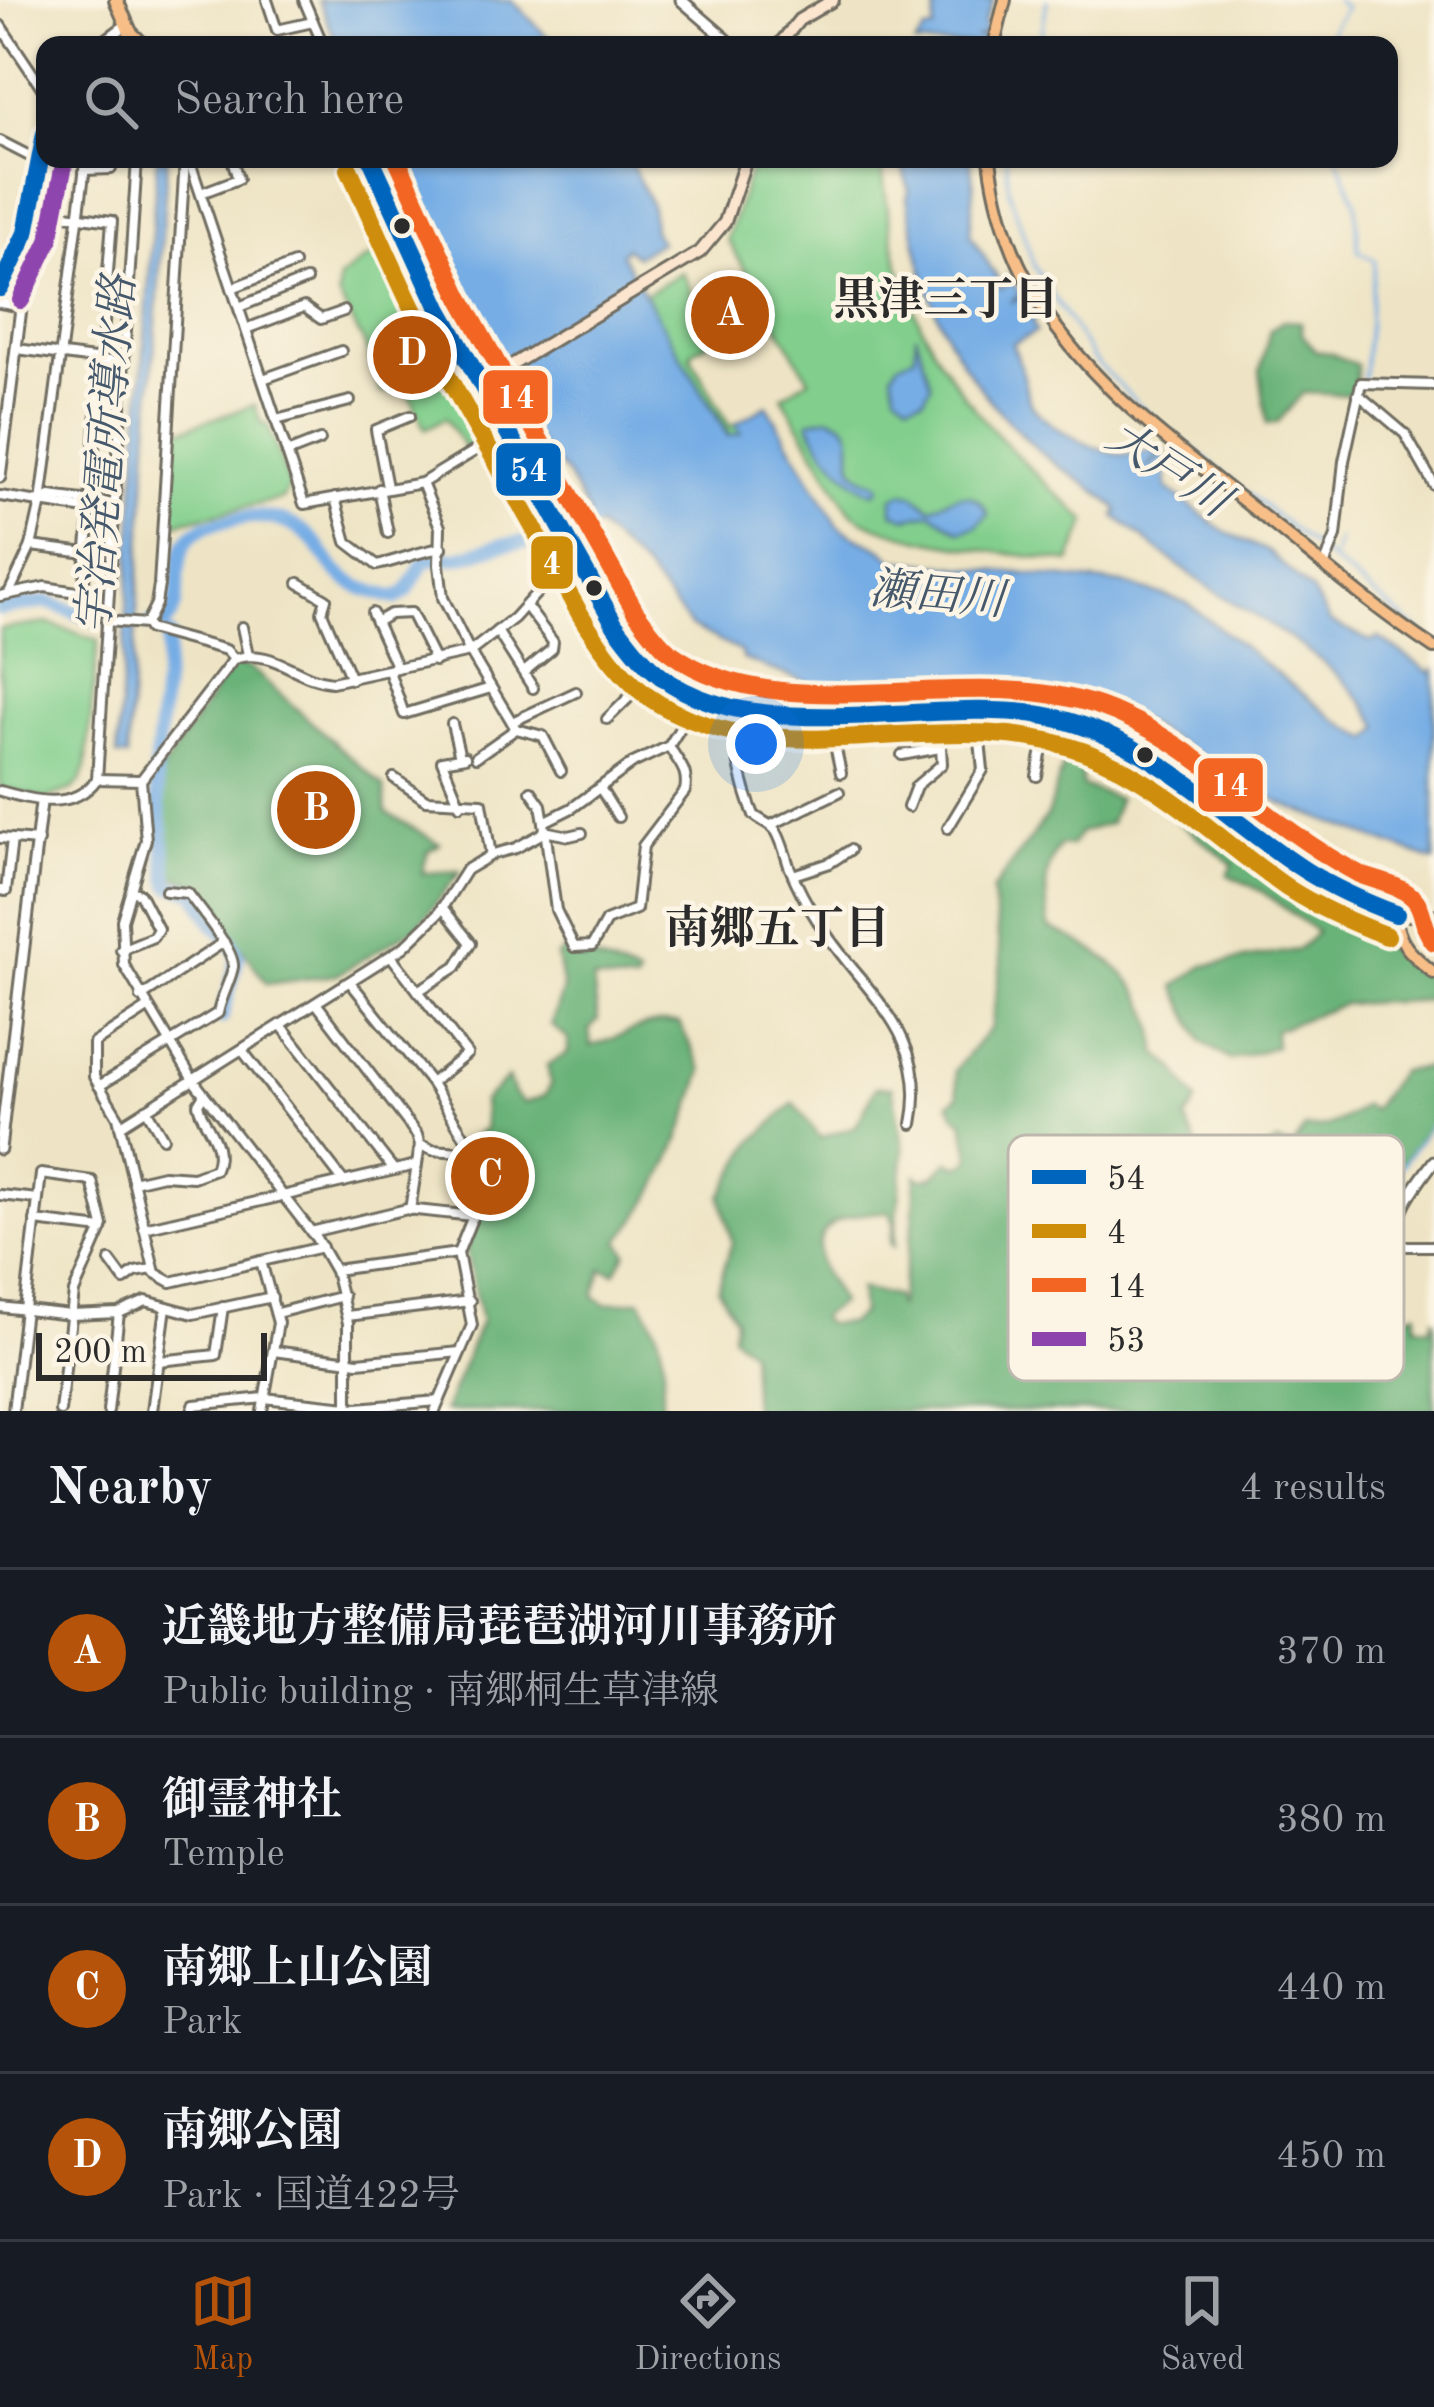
<!DOCTYPE html>
<html lang="en">
<head>
<meta charset="utf-8">
<style>
	body { margin:0; font-family:"Old Standard TT","Noto Serif JP",serif; background:#20242c; color:#f1f3f6 }
	.scale { position:absolute; left:36px; bottom:30px; width:231px; box-sizing:border-box; padding-left:12px; border:6px solid #2b2b2b; border-top:0; font-size:33px; line-height:42px; white-space:nowrap; color:#2b2b2b; -webkit-text-stroke:9px #fcf5e5; paint-order:stroke }
	.you { position:absolute; left:756px; top:744px; width:42px; height:42px; margin:-30px; border:9px solid #fff; border-radius:50%; background:#1a73e8; box-shadow:0 0 0 18px #1a73e833 }
	.badge { display:grid; place-items:center; width:78px; height:78px; border-radius:50%; background:#b45309; color:#fff; font-size:39px; font-weight:700 }
	.pin { position:absolute; translate:-50% -50%; border:6px solid #fff; box-shadow:0 3px 12px #0006 }
	.list { margin:0; padding:0; list-style:none }
	h2 { display:flex; justify-content:space-between; align-items:center; height:156px; margin:0; padding:0 48px; font-size:51px }
	h2 small { font-size:39px; font-weight:400; color:#9ea1a6 }
	.list li { display:grid; grid-template-columns:78px 1fr auto; gap:36px; align-items:center; box-sizing:border-box; height:168px; padding:0 48px; border-top:3px solid #363941 }
	.list b { display:block; font-size:45px; white-space:nowrap }
	.list p { margin:0; font-size:39px; white-space:nowrap; color:#9ea1a6 }
	.list em { font-size:39px; font-style:normal; color:#9ea1a6 }
	.icon { flex:none; width:66px; height:66px; fill:none; stroke:currentColor; stroke-width:2; stroke-linecap:round; stroke-linejoin:round }
	.map { position:relative; flex:none; width:1434px; height:1411px; overflow:hidden }
	.search { position:absolute; background:#171b24; box-shadow:0 3px 9px #0004; left:36px; right:36px; top:36px; height:132px; display:flex; align-items:center; gap:30px; box-sizing:border-box; padding:0 42px; border-radius:24px; color:#9ea1a6; font-size:45px }
	.sheet { height:828px; background:#171b24 }
	nav { display:flex; justify-content:space-around; align-items:center; box-sizing:border-box; height:168px; border-top:3px solid #363941; background:#171b24; font-size:33px; color:#9ea1a6 }
	nav a { display:grid; justify-items:center; gap:6px }
	nav .on { color:#b45309 }
	.map>svg:first-child { display:block }
	.green { fill:#82cf8d; stroke:#567d5c; stroke-width:3 }
	.forest { fill:#69b278; stroke:#4a6e52; stroke-width:3 }
	.water { fill:#76ade5; stroke:#506c88; stroke-width:3 }
	.lines { fill:none; stroke-linecap:round; stroke-linejoin:round }
	.stream { stroke:#76ade5; stroke-width:3 }
	.river { stroke:#76ade5; stroke-width:14 }
	.minor-casing { stroke:#6f6c61; stroke-width:14 }
	.tertiary-casing { stroke:#6f6c61; stroke-width:15 }
	.secondary-casing { stroke:#6f6c61; stroke-width:16 }
	.primary-casing { stroke:#6f6c61; stroke-width:16 }
	.trunk-casing { stroke:#6f6c61; stroke-width:18 }
	.minor { stroke:#fff; stroke-width:8 }
	.tertiary { stroke:#fff; stroke-width:9 }
	.secondary { stroke:#fce5cf; stroke-width:10 }
	.primary { stroke:#f7be88; stroke-width:10 }
	.trunk { stroke:#f7be88; stroke-width:12 }
	.bus-1-casing { stroke:#fcf5e5; stroke-width:27 }
	.bus-2-casing { stroke:#fcf5e5; stroke-width:27 }
	.bus-3-casing { stroke:#fcf5e5; stroke-width:27 }
	.bus-4-casing { stroke:#fcf5e5; stroke-width:27 }
	.bus-1 { stroke:#0065bd; stroke-width:18 }
	.bus-2 { stroke:#ce8d09; stroke-width:18 }
	.bus-3 { stroke:#f26522; stroke-width:18 }
	.bus-4 { stroke:#8e44ad; stroke-width:18 }
	.bus-dot { fill:#2b2b2b; stroke:#fcf5e5; stroke-width:4.5 }
	.labels { text-anchor:middle; dominant-baseline:central; stroke-width:9; stroke-linejoin:round; paint-order:stroke }
	.neighbourhood-label { font-size:45px; font-weight:bold; fill:#2b2b2b; stroke:#fcf5e5 }
	.water-label { font-size:45px; font-style:italic; fill:#45586c; stroke:#fcf5e5 }
	.key { fill:#fcf5e5; stroke:#bdb8ad; stroke-width:3 }
	.key-label { font-size:33px; fill:#2b2b2b }
	.line-badge { stroke:#fcf5e5; stroke-width:4.5 }
	.badge-label { font-size:33px; text-anchor:middle; font-weight:bold; fill:#fff }
</style>
</head>
<body>
<div class="map">
<svg width="1434" height="1411" viewBox="0 0 1434 1411">
	<rect width="100%" height="100%" fill="#fcf5e5"/>
	<filter id="ink" filterUnits="userSpaceOnUse"><feTurbulence type="fractalNoise" baseFrequency=".00833" numOctaves="2"/><feDisplacementMap in="SourceGraphic" scale="24" xChannelSelector="R" yChannelSelector="G"/><feConvolveMatrix kernelMatrix="1 2 1 2 8 2 1 2 1" color-interpolation-filters="sRGB"/></filter>
	<filter id="wash" filterUnits="userSpaceOnUse"><feTurbulence type="fractalNoise" baseFrequency=".004" numOctaves="4" result="noise"/><feDisplacementMap in="SourceGraphic" scale="48" xChannelSelector="R" yChannelSelector="G"/><feGaussianBlur stdDeviation="2.7" result="paint"/><feColorMatrix in="noise" values="0 0 0 0 0 0 0 0 0 0 0 0 0 0 0 0 0 1.4 0 .05"/><feComposite in="paint" operator="in"/></filter>
	<g filter="url(#wash)">
		<rect width="100%" height="100%" fill="#eee4c5"/>
		<g class="green">
			<path d="M754,159H881C886,199 891,240 903,279C934,380 1010,453 1087,521L1070,562C1020,554 882,543 849,510L782,396L809,379L727,239Z"/>
			<path d="M401,244L500,433L467,453L446,418L425,429L407,389L381,392L364,343L338,296L339,279L364,260Z"/>
			<path d="M682,272L701,312L698,314L705,319L713,339L693,351L691,357L730,426L735,424L741,433L732,438L643,295Z"/>
			<path d="M255,405L261,424L267,423L290,486L282,499L170,524L176,431Z"/>
			<path d="M47,623L98,640L86,767L81,781L72,790L46,799L0,787V629Z"/>
		</g>
		<g class="forest">
			<path d="M1283,321L1301,322L1302,334L1316,351L1330,353L1357,365L1356,395L1303,393L1278,422L1267,424L1260,371L1270,330Z"/>
			<path d="M233,663L252,669L384,787L386,812L440,844L428,851L422,873L460,871L419,925L337,975L267,984L196,883L167,874L158,777Z"/>
			<path d="M1075,729H1083L1085,734L1071,764L1081,766L1082,786L1118,799L1110,823L1080,833L1071,846L1060,845C1041,871 1046,898 1049,928C1105,951 1157,987 1157,1053L1175,1069L1197,1101L1186,1120L1202,1157L1225,1175L1277,1143L1293,1147L1305,1128C1328,1130 1346,1119 1364,1105L1372,1110L1400,1071L1434,1067V1119L1367,1214C1326,1202 1294,1228 1271,1259L1282,1273L1302,1261L1355,1278L1361,1291L1351,1293L1355,1311L1370,1309L1371,1292L1390,1279L1403,1281L1407,1286L1386,1297L1376,1308L1396,1318L1417,1311L1415,1325L1430,1328L1434,1317V1411H753L750,1351L732,1335L735,1318L718,1288L732,1242L721,1196L753,1142L794,1103L820,1138L856,1126L876,1087H892L904,1149L894,1247L890,1244L894,1223L889,1211C860,1215 813,1214 819,1259C821,1275 835,1287 840,1303L820,1317L825,1324L849,1323L861,1314L859,1289L895,1296L898,1309L913,1224L916,1175L921,1179L933,1177L948,1161L960,1166L971,1160L963,1120L955,1115L949,1103L958,1096L955,1070L991,1027L1001,962L992,891L1047,816Z"/>
			<path d="M1146,777L1175,784L1434,983V1000L1344,1004L1274,1030L1275,1047L1230,1060L1202,1042L1175,986L1204,966L1297,950L1317,932L1260,890L1228,875L1233,864L1148,798Z"/>
			<path d="M566,948L638,976L636,983L593,980L598,1020L589,1030L591,1046C626,1037 641,1019 679,1023L703,1070C684,1132 662,1192 619,1241L627,1252L615,1273L602,1269L594,1296L605,1304L641,1300C667,1341 666,1364 660,1411H444L481,1321L466,1251L481,1201L494,1203L511,1195L493,1158L482,1160L473,1137L485,1128L483,1101L508,1078L514,1094L524,1103L544,1096L551,1085L547,1065L568,1053V1039L551,1025L563,989L557,957Z"/>
		</g>
		<g class="water">
			<path d="M318,0H512L555,45H338Z"/>
			<path d="M941,0H994L984,24L986,32L978,37L986,38L984,45H915L925,31L934,30L935,6H940Z"/>
			<path d="M157,159H167L127,757L117,756Z"/>
			<path d="M390,159H620L624,166L631,163L651,205L653,230L660,242L636,256L626,248L621,254L728,436L741,433L735,424L767,405L837,524C853,541 882,541 893,560L1123,584L1186,602L1336,720L1370,739L1380,727C1340,659 1269,627 1206,585C1174,564 1145,539 1115,516L1118,510C1110,497 1055,466 1037,449C952,371 926,309 907,198L909,191L900,159H970L974,188L970,234L998,279L997,285L1001,288L1008,284V276L1020,293L1011,302L1023,297L1035,319L1032,322L1036,332L1012,344C1023,365 1022,379 1029,399C1038,424 1099,454 1125,455C1139,456 1149,448 1162,450L1146,469L1165,452L1167,488L1222,530L1269,552L1312,592L1330,622L1370,641L1379,638L1431,673L1434,669V861L1282,804L1113,705L1093,699L1083,714L1081,696L1045,692L825,689L743,659L741,652L691,627L645,570L597,526L580,532L575,525L590,516L565,472L546,454L508,391L518,385L500,353L484,361Z"/>
			<path d="M916,334L931,385L924,398L909,402L896,392L892,373L899,363L915,355Z"/>
			<path d="M829,417C860,424 848,445 852,467L862,477L877,483L880,488L875,493C850,485 814,442 809,421Z"/>
			<path d="M902,493L914,495L931,508C953,496 974,485 988,514L977,526L960,531L932,513L907,518L893,513V498Z"/>
		</g>
		<g class="lines">
			<g class="stream">
				<path d="M1040,45L1047,0"/>
				<path d="M1330,45L1332,28L1345,8L1336,0"/>
				<path d="M1006,159L1009,190L1034,266L1094,360L1141,407L1428,638"/>
				<path d="M1338,159L1356,202L1358,251L1375,261L1363,383"/>
				<path d="M1333,560L1338,540"/>
				<path d="M1369,1213L1434,1120"/>
			</g>
			<g class="river">
				<path d="M0,609L47,602L100,621"/>
				<path d="M150,624L165,623C188,601 168,559 192,535C204,524 221,523 236,519C267,513 301,521 320,549C328,560 332,569 344,578C359,589 377,593 396,598L407,591L425,560L458,558L500,545L547,540L590,523"/>
				<path d="M169,636L155,771L168,881L170,886L194,891L214,925L231,940L238,957L222,1017"/>
			</g>
		</g>
	</g>
	<g filter="url(#ink)">
		<g class="lines">
			<defs>
				<g id="minor">
					<path d="M267,0L277,30L313,22"/>
					<path d="M304,0L323,45"/>
					<path d="M0,25L45,92"/>
					<path d="M0,141L41,162"/>
					<path d="M189,159L304,504L422,483L509,430"/>
					<path d="M84,170L111,169L112,159"/>
					<path d="M201,193L238,179L232,159"/>
					<path d="M34,211L112,221L90,501"/>
					<path d="M232,288L294,264"/>
					<path d="M0,303L23,307"/>
					<path d="M239,307L306,280"/>
					<path d="M246,329L304,307L321,319L344,311"/>
					<path d="M17,349L125,363"/>
					<path d="M263,379L341,351"/>
					<path d="M1358,394L1405,434L1434,485"/>
					<path d="M276,420L350,401"/>
					<path d="M287,453L320,440"/>
					<path d="M422,483L440,527L439,565L443,598L470,652L516,729L543,736L561,771"/>
					<path d="M387,487L376,430L410,416"/>
					<path d="M379,489L388,533"/>
					<path d="M0,496L86,509L90,514L83,593L45,587L0,596"/>
					<path d="M335,498L347,542L377,565C401,560 419,551 442,548"/>
					<path d="M42,501L50,496L114,504"/>
					<path d="M31,546L86,553"/>
					<path d="M1324,566L1336,536L1344,461L1361,383L1434,385"/>
					<path d="M299,583L326,599L322,612L351,679"/>
					<path d="M9,593L31,546L41,502L86,159"/>
					<path d="M372,613L397,668"/>
					<path d="M106,621L146,624L149,629L226,650L234,659C275,647 294,679 332,682L470,652L514,618L543,586L578,560"/>
					<path d="M376,622L390,614L411,613L435,661"/>
					<path d="M146,624L156,604L159,585L185,159"/>
					<path d="M242,627L248,655"/>
					<path d="M497,631L533,688"/>
					<path d="M389,671L404,714L491,688"/>
					<path d="M524,672L552,649L553,642L526,606"/>
					<path d="M737,709C731,740 742,786 754,815C762,822 770,823 776,831C782,841 785,854 789,866C797,886 807,905 819,923C861,991 931,1032 912,1124"/>
					<path d="M829,717L841,773"/>
					<path d="M607,719L654,673"/>
					<path d="M512,722L576,692"/>
					<path d="M452,724L460,757"/>
					<path d="M981,737L1042,745"/>
					<path d="M669,746C679,764 689,770 685,791L643,846L636,909L606,921L592,946L574,947L556,910L544,822L572,808L633,763L669,746L700,696"/>
					<path d="M902,755L940,748"/>
					<path d="M476,757L516,729"/>
					<path d="M1037,776L1048,717"/>
					<path d="M394,778L426,800L482,803L491,855"/>
					<path d="M97,779L141,780L146,840L122,920L124,965L193,1080L316,1238L335,1271L348,1323V1411"/>
					<path d="M141,780L234,659"/>
					<path d="M600,788L618,817"/>
					<path d="M0,791C33,800 73,812 97,779L137,159"/>
					<path d="M531,791L541,805L544,822"/>
					<path d="M460,805L442,761L465,757"/>
					<path d="M908,807L916,786L942,764L939,712"/>
					<path d="M771,825L839,792"/>
					<path d="M948,828L983,770L977,712"/>
					<path d="M544,831L569,836L582,833"/>
					<path d="M0,838L38,841"/>
					<path d="M793,875L830,863L850,850"/>
					<path d="M0,890L6,891L12,839"/>
					<path d="M121,950L153,937L158,929L140,894L131,891"/>
					<path d="M391,956L467,1054L431,1083"/>
					<path d="M350,982L431,1083L479,1160L473,1216L458,1253L472,1325L435,1411"/>
					<path d="M418,991L456,967L471,943L442,907"/>
					<path d="M141,997L224,942"/>
					<path d="M316,1003L417,1135L420,1145L432,1150L475,1153"/>
					<path d="M148,1008L94,1043V1077L118,1117L155,1273L171,1282L322,1247"/>
					<path d="M281,1025L394,1170"/>
					<path d="M242,1050L344,1182"/>
					<path d="M99,1086L218,1013C221,997 231,980 233,967C235,950 199,909 188,893L166,891"/>
					<path d="M146,1109L163,1138"/>
					<path d="M120,1126L404,947L438,914L466,870L493,854L516,848L543,833"/>
					<path d="M133,1182L163,1175L193,1177L215,1169C226,1142 203,1128 198,1104L203,1096"/>
					<path d="M0,1195L38,1199"/>
					<path d="M410,1210L420,1145"/>
					<path d="M35,1221L102,1229"/>
					<path d="M144,1228L416,1165"/>
					<path d="M311,1232L407,1209L473,1216"/>
					<path d="M1314,1241L1331,1245L1346,1226L1395,1246H1434"/>
					<path d="M110,1261L124,1280L135,1272L153,1269"/>
					<path d="M261,1261L278,1323L262,1411"/>
					<path d="M335,1270L458,1253"/>
					<path d="M0,1307L71,1315L119,1313L146,1301L193,1314L272,1297"/>
					<path d="M277,1313L343,1296"/>
					<path d="M347,1316L470,1301"/>
					<path d="M273,1351L358,1362L460,1352"/>
					<path d="M159,1361L216,1355L223,1307"/>
					<path d="M13,1411L41,1174L92,1181L103,1226L74,1292L60,1411"/>
					<path d="M108,1411L119,1313"/>
					<path d="M152,1411L166,1307"/>
					<path d="M192,1411L194,1405L264,1398L357,1408L438,1401"/>
				</g>
				<g id="tertiary">
					<path d="M681,0L733,45"/>
					<path d="M99,45L126,25"/>
					<path d="M0,288C33,240 36,189 45,134"/>
					<path d="M0,477L32,220"/>
					<path d="M0,1149L41,803"/>
					<path d="M1395,1246C1393,1213 1415,1187 1434,1161"/>
				</g>
				<g id="secondary">
					<path d="M779,45L799,20L833,0"/>
					<path d="M482,383L700,252L725,222L746,159"/>
				</g>
				<g id="primary">
					<path d="M994,45L1005,0"/>
					<path d="M990,159C1011,333 1136,414 1260,514C1317,559 1373,608 1434,648"/>
					<path d="M1396,914C1396,943 1413,956 1434,973"/>
				</g>
				<g id="trunk">
					<path d="M116,0L130,32L143,45"/>
					<path d="M371,159L439,308L615,625C699,770 908,693 1042,715C1104,726 1156,755 1206,793C1275,846 1342,915 1434,916"/>
				</g>
			</defs>
			<use href="#minor" class="minor-casing"/>
			<use href="#tertiary" class="tertiary-casing"/>
			<use href="#secondary" class="secondary-casing"/>
			<use href="#primary" class="primary-casing"/>
			<use href="#trunk" class="trunk-casing"/>
			<use href="#minor" class="minor"/>
			<use href="#tertiary" class="tertiary"/>
			<use href="#secondary" class="secondary"/>
			<use href="#primary" class="primary"/>
			<use href="#trunk" class="trunk"/>
			<defs>
				<g id="bus-1">
					<path d="M371,159L439,308L615,625C626,639 637,655 650,667C740,753 928,696 1041,715C1147,733 1219,815 1306,871C1335,889 1364,902 1396,914"/>
					<path d="M0,288L26,233L45,134"/>
				</g>
				<path id="bus-2" d="M349,169C372,219 393,269 417,318C452,389 494,456 532,525C562,579 589,643 635,686C664,713 712,730 751,735C860,750 980,712 1085,752C1163,782 1222,843 1289,889C1320,909 1353,923 1387,936"/>
				<path id="bus-3" d="M397,159L460,297L635,611C646,625 657,642 671,653C781,734 968,660 1099,706C1184,735 1245,804 1320,851C1332,859 1346,867 1359,874C1375,881 1396,884 1410,895C1425,905 1421,928 1434,942"/>
				<path id="bus-4" d="M21,300L49,241L65,159"/>
			</defs>
			<use href="#bus-1" class="bus-1-casing"/>
			<use href="#bus-2" class="bus-2-casing"/>
			<use href="#bus-3" class="bus-3-casing"/>
			<use href="#bus-4" class="bus-4-casing"/>
			<use href="#bus-1" class="bus-1"/>
			<use href="#bus-2" class="bus-2"/>
			<use href="#bus-3" class="bus-3"/>
			<use href="#bus-4" class="bus-4"/>
		</g>
	</g>
	<g class="bus-dot">
		<circle cx="402" cy="226" r="10"/>
		<circle cx="594" cy="588" r="10"/>
		<circle cx="1145" cy="755" r="10"/>
	</g>
	<g class="labels">
		<g class="neighbourhood-label">
			<text x="946" y="302">黒津三丁目</text>
			<text x="777" y="931">南郷五丁目</text>
		</g>
		<g class="water-label">
			<text transform="translate(109 455) rotate(-86)">宇治発電所導水路</text>
			<text transform="translate(1167 471) rotate(33)">大戸川</text>
			<text transform="translate(937 597) rotate(5)">瀬田川</text>
		</g>
	</g>
	<rect x="1008" y="1135" width="396" height="246" rx="18" class="key"/>
	<rect x="1032" y="1170" width="54" height="14" fill="#0065bd"/>
	<rect x="1032" y="1224" width="54" height="14" fill="#ce8d09"/>
	<rect x="1032" y="1278" width="54" height="14" fill="#f26522"/>
	<rect x="1032" y="1332" width="54" height="14" fill="#8e44ad"/>
	<g class="key-label">
		<text x="1107" y="1189">54</text>
		<text x="1107" y="1243">4</text>
		<text x="1107" y="1297">14</text>
		<text x="1107" y="1351">53</text>
	</g>
	<g class="line-badge">
		<rect x="481" y="368" width="69" height="58" rx="12" fill="#f26522"/>
		<rect x="494" y="441" width="69" height="57" rx="12" fill="#0065bd"/>
		<rect x="529" y="534" width="46" height="57" rx="12" fill="#ce8d09"/>
		<rect x="1196" y="756" width="69" height="58" rx="12" fill="#f26522"/>
	</g>
	<g class="badge-label">
		<text x="516" y="408">14</text>
		<text x="529" y="481">54</text>
		<text x="552" y="574">4</text>
		<text x="1230" y="796">14</text>
	</g>
</svg>
<div class="scale">200 m</div>
<div class="you"></div>
<div class="pin badge" style="left:730px;top:315px">A</div>
<div class="pin badge" style="left:316px;top:810px">B</div>
<div class="pin badge" style="left:490px;top:1176px">C</div>
<div class="pin badge" style="left:412px;top:355px">D</div>
<div class="search"><svg class="icon" aria-label="search" viewBox="0 0 24 24"><circle cx="10" cy="10" r="6"/><path d="M15 15l6 6"/></svg>Search here</div>
</div>
<section class="sheet">
<h2>Nearby<small>4 results</small></h2>
<ul class="list">
<li><span class="badge">A</span><div><b>近畿地方整備局琵琶湖河川事務所</b><p>Public building · 南郷桐生草津線</p></div><em>370 m</em></li>
<li><span class="badge">B</span><div><b>御霊神社</b><p>Temple</p></div><em>380 m</em></li>
<li><span class="badge">C</span><div><b>南郷上山公園</b><p>Park</p></div><em>440 m</em></li>
<li><span class="badge">D</span><div><b>南郷公園</b><p>Park · 国道422号</p></div><em>450 m</em></li>
</ul>
</section>
<nav>
<a class="on"><svg class="icon" aria-label="map" viewBox="0 0 24 24"><path d="M3 6l6-2 6 2 6-2v14l-6 2-6-2-6 2zM9 4v14M15 6v14"/></svg>Map</a>
<a><svg class="icon" aria-label="directions" viewBox="0 0 24 24"><path d="M12 3l9 9-9 9-9-9zM9 14v-3h6M13 9l2 2-2 2"/></svg>Directions</a>
<a><svg class="icon" aria-label="saved" viewBox="0 0 24 24"><path d="M7 4h10v16l-5-4-5 4z"/></svg>Saved</a>
</nav>
</body>
</html>
